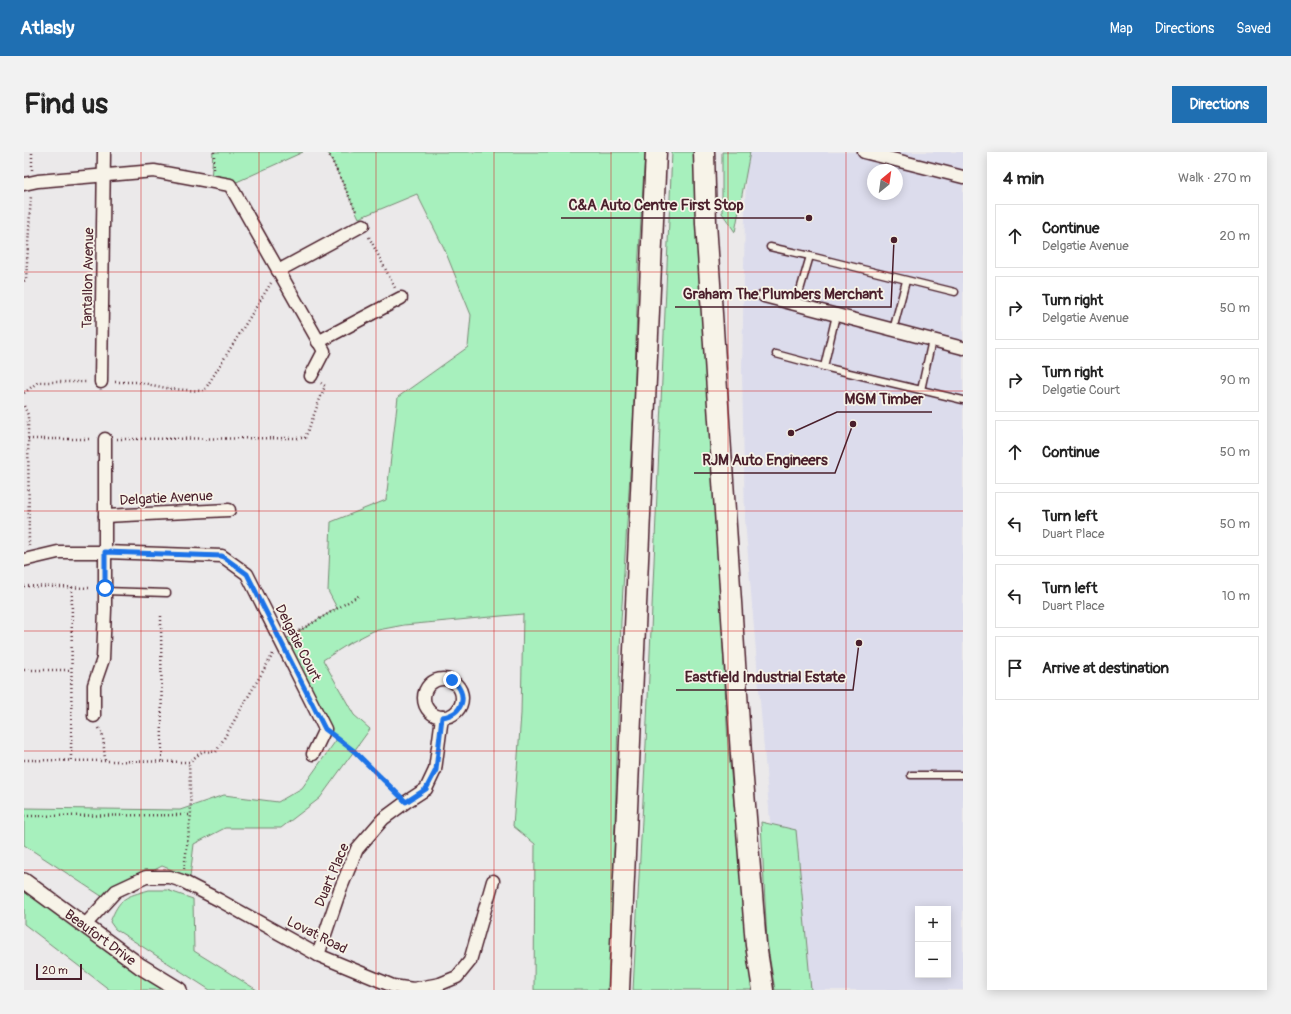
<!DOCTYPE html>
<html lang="en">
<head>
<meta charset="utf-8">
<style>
	body { margin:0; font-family:Pangolin,sans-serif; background:#f2f2f2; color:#222 }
	.controls { position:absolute; right:12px; bottom:12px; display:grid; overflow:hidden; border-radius:0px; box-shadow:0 2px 10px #0003 }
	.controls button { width:36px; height:36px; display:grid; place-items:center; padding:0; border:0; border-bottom:1px solid #e0e0e0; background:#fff; color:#222; font:20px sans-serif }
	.compass { position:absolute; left:843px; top:12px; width:36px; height:36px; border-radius:50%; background:#fff; box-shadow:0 2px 10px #0003; rotate:29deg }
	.scale { position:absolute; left:12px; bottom:10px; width:46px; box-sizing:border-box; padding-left:4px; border:2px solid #4a1f2b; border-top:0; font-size:11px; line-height:14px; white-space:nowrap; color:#4a1f2b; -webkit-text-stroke:3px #f7f3e8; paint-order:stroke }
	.stop { position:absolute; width:12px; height:12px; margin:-9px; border:3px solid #1a73e8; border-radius:50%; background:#fff }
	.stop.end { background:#1a73e8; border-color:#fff; box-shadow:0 1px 4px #0008 }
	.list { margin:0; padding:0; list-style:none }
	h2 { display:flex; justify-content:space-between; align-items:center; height:52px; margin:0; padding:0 16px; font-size:17px }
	h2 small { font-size:13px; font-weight:400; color:#767676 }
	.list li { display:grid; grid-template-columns:26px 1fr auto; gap:12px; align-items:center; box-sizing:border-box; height:64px; margin:0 8px 8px; padding:0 8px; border:1px solid #e0e0e0; border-radius:0px }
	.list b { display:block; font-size:15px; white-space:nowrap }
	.list p { margin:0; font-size:13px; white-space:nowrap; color:#767676 }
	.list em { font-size:13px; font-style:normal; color:#767676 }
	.icon { flex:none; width:22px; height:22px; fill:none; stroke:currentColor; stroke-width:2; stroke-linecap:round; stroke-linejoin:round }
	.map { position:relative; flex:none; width:939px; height:838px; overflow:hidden; border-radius:0px }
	header { display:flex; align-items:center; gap:24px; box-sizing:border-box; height:56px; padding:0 20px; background:#1f6fb2; color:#fff }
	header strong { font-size:19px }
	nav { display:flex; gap:22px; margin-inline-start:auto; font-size:14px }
	.intro { display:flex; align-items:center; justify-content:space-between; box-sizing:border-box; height:96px; padding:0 24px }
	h1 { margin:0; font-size:28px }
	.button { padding:10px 18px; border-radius:0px; background:#1f6fb2; color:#fff; font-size:14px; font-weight:700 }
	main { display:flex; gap:24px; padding:0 24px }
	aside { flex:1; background:#fff; border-radius:0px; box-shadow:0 2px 10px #0003 }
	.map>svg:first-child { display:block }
	.built { fill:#dcdcec; fill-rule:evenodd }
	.green { fill:#a7f0bd; stroke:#788874 }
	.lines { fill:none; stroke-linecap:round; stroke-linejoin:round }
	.service-casing { stroke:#4a1f2b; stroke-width:9 }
	.minor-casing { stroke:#4a1f2b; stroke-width:15 }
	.tertiary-casing { stroke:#4a1f2b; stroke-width:18 }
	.trunk-casing { stroke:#4a1f2b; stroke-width:23 }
	.path { stroke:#4a1f2b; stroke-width:2.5; stroke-dasharray:1 3; stroke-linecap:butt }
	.service { stroke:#f7f3e8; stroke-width:6 }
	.minor { stroke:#f7f3e8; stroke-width:12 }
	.tertiary { stroke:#f7f3e8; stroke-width:15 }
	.trunk { stroke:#f7f3e8; stroke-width:20 }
	.route { stroke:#1a73e8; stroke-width:5 }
	.grid { fill:none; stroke:#d62828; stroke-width:1; stroke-opacity:0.55 }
	.labels { text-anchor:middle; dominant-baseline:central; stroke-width:3.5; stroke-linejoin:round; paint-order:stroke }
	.street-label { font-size:14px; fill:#4a1f2b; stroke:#f7f3e8 }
	.leader { fill:none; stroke:#4a1f2b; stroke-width:1.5 }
	.callout-dot { fill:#4a1f2b; stroke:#f7f3e8; stroke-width:1.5 }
	.callout-label { font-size:15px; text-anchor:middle; font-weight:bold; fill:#4a1f2b; stroke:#f7f3e8; stroke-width:3.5; stroke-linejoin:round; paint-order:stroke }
</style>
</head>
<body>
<header>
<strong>Atlasly</strong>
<nav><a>Map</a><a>Directions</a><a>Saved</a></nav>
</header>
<div class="intro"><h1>Find us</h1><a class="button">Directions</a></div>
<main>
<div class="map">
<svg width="939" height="838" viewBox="0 0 939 838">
	<rect width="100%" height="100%" fill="#ebe9ea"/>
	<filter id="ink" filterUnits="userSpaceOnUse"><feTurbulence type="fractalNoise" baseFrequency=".025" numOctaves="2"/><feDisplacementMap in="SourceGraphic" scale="8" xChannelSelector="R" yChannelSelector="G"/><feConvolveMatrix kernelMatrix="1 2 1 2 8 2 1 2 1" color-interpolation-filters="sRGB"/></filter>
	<g filter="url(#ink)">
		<path class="built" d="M724,0H939V838H769L754,765L721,368L718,220L722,11ZM849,18H873V42H849ZM894,757H924V823H894Z"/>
		<g class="green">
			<path d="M189,0H279L206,33L187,29Z"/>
			<path d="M304,0H621L614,118L610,256L597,469L586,838H510L511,692L489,674L497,562L499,462L380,473L349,479L326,491L299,508L330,563L346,577L296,646L257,676H201L170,692L166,725L138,714L96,736L85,749L0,693V656L156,658L200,643L254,650L278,636L313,587L301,577L257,490L313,456L304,439L307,370L362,348L374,245L444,195L447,163L420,96L393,42L335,66Z"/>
			<path d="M648,0H674L704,593L729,838H609L622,592Z"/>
			<path d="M698,0H726L711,80L698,61Z"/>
			<path d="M737,670L772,678L787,838H751L743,790Z"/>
			<path d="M0,737L96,810L140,838H86L0,772Z"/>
			<path d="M125,738H143L169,747L170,799L233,838H186L91,777L86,770C96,745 101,745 125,738Z"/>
		</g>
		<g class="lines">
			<defs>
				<g id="service">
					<path d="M746,95L786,104"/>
					<path d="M772,152L786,104L931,140"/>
					<path d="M812,163L800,215L897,238L908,188"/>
					<path d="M869,178L882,129"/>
					<path d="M752,202L800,215"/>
					<path d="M897,238L939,248"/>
					<path d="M81,439L143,441"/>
					<path d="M887,623H939"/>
				</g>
				<g id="minor">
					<path d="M840,0L939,25"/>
					<path d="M0,32L14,29L130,19L206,33L300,199L287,224"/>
					<path d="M254,119L339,73"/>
					<path d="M740,144L939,196"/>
					<path d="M294,190L377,146"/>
					<path d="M77,230L80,0"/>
					<path d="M81,364L205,358"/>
					<path d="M0,408L34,400H81L198,404L223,422L301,577L289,602"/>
					<circle cx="419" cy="546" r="19"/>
					<path d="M70,564V533L79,507L81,457V287"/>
					<path d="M60,774L92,739L122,725H146L158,729L195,748L294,803L369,834L389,837L416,832L433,825L446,809L469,729"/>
					<path d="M294,803L316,738L333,697L359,667L382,650L402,637L411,618L418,565"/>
				</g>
				<g id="tertiary">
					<path id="s1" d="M0,729L116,814L155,838"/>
				</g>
				<g id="trunk">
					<path d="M680,0L682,71L717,602L732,793L739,838"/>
					<path d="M595,838L632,0"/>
				</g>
			</defs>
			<use href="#service" class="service-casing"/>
			<use href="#minor" class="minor-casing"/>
			<use href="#tertiary" class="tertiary-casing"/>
			<use href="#trunk" class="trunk-casing"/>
			<g class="path">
				<path d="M190,0V17"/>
				<path d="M304,0L333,61"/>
				<path d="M8,18V0"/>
				<path d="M345,85L371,136"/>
				<path d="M0,129L2,128L7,43"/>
				<path d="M91,230H114L147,237L180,239L247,131"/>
				<path d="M0,241L14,230H64"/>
				<path d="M0,254L4,263L5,394"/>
				<path d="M4,287H68"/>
				<path d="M93,287L281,286L301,234L297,231"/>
				<path d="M0,434L67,436"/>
				<path d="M137,464L138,609"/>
				<path d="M268,483L336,443"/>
				<path d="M0,518H47"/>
				<path d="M75,576L79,585L81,608"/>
				<path d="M311,585L330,599L373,641"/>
				<path d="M0,608L165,610L179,599L192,600L249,502"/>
				<path d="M47,608L48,435"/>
				<path d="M0,664L167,663"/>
				<path d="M160,717L167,663L165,610"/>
			</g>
			<use href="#service" class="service"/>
			<use href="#minor" class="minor"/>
			<use href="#tertiary" class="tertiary"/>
			<use href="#trunk" class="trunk"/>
		</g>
	</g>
	<g class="lines" filter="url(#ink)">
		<path class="route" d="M81,436V400L198,404L223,422L301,577L330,599L382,650L402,637L412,618L418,565C440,562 445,542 428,528"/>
	</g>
	<path class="grid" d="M117,0V838M235,0V838M352,0V838M470,0V838M587,0V838M704,0V838M822,0V838M0,120H939M0,239H939M0,359H939M0,479H939M0,599H939M0,718H939"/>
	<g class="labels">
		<g class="street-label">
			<text transform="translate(64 126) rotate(-89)">Tantallon Avenue</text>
			<text transform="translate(142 346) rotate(-3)">Delgatie Avenue</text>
			<text transform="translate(274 491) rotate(63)">Delgatie Court</text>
			<text transform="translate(308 723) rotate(-67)">Duart Place</text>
			<text transform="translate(293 783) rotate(27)">Lovat Road</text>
			<text stroke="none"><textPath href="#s1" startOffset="95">Beaufort Drive</textPath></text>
		</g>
	</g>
	<path class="leader" d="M785 66L728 66H537M870 88L867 155H651M767 281L813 260H908M829 272L811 321H670M835 491L829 538H652"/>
	<g class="callout-dot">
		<circle cx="785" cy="66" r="4"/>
		<circle cx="870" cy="88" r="4"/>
		<circle cx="767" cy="281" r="4"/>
		<circle cx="829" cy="272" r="4"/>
		<circle cx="835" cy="491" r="4"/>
	</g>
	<g class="callout-label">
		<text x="632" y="58">C&amp;A Auto Centre First Stop</text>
		<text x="759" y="147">Graham The Plumbers Merchant</text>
		<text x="860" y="252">MGM Timber</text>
		<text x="741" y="313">RJM Auto Engineers</text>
		<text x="741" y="530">Eastfield Industrial Estate</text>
	</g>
</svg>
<div class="controls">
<button>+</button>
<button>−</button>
</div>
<svg class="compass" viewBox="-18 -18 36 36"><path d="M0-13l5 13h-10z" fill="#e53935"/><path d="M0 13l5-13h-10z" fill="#767676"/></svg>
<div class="scale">20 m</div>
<div class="stop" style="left:81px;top:436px"></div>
<div class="stop end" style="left:428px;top:528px"></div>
</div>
<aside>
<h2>4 min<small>Walk · 270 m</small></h2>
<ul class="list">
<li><svg class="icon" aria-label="ahead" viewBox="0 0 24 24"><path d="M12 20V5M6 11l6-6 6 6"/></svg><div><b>Continue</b><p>Delgatie Avenue</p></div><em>20 m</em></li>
<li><svg class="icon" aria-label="right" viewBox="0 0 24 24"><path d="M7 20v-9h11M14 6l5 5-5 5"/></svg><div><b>Turn right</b><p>Delgatie Avenue</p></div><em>50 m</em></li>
<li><svg class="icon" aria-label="right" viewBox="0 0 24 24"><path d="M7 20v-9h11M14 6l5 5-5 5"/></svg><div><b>Turn right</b><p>Delgatie Court</p></div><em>90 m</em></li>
<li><svg class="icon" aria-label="ahead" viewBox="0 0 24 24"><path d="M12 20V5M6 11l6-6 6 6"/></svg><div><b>Continue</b></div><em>50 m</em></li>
<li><svg class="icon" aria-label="left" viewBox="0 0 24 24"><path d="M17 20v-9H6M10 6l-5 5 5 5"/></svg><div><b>Turn left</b><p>Duart Place</p></div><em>50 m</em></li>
<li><svg class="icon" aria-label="left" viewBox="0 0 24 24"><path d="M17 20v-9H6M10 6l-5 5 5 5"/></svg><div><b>Turn left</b><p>Duart Place</p></div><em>10 m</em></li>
<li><svg class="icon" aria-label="arrive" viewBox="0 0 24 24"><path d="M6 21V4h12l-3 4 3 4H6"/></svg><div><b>Arrive at destination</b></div></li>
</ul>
</aside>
</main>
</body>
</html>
